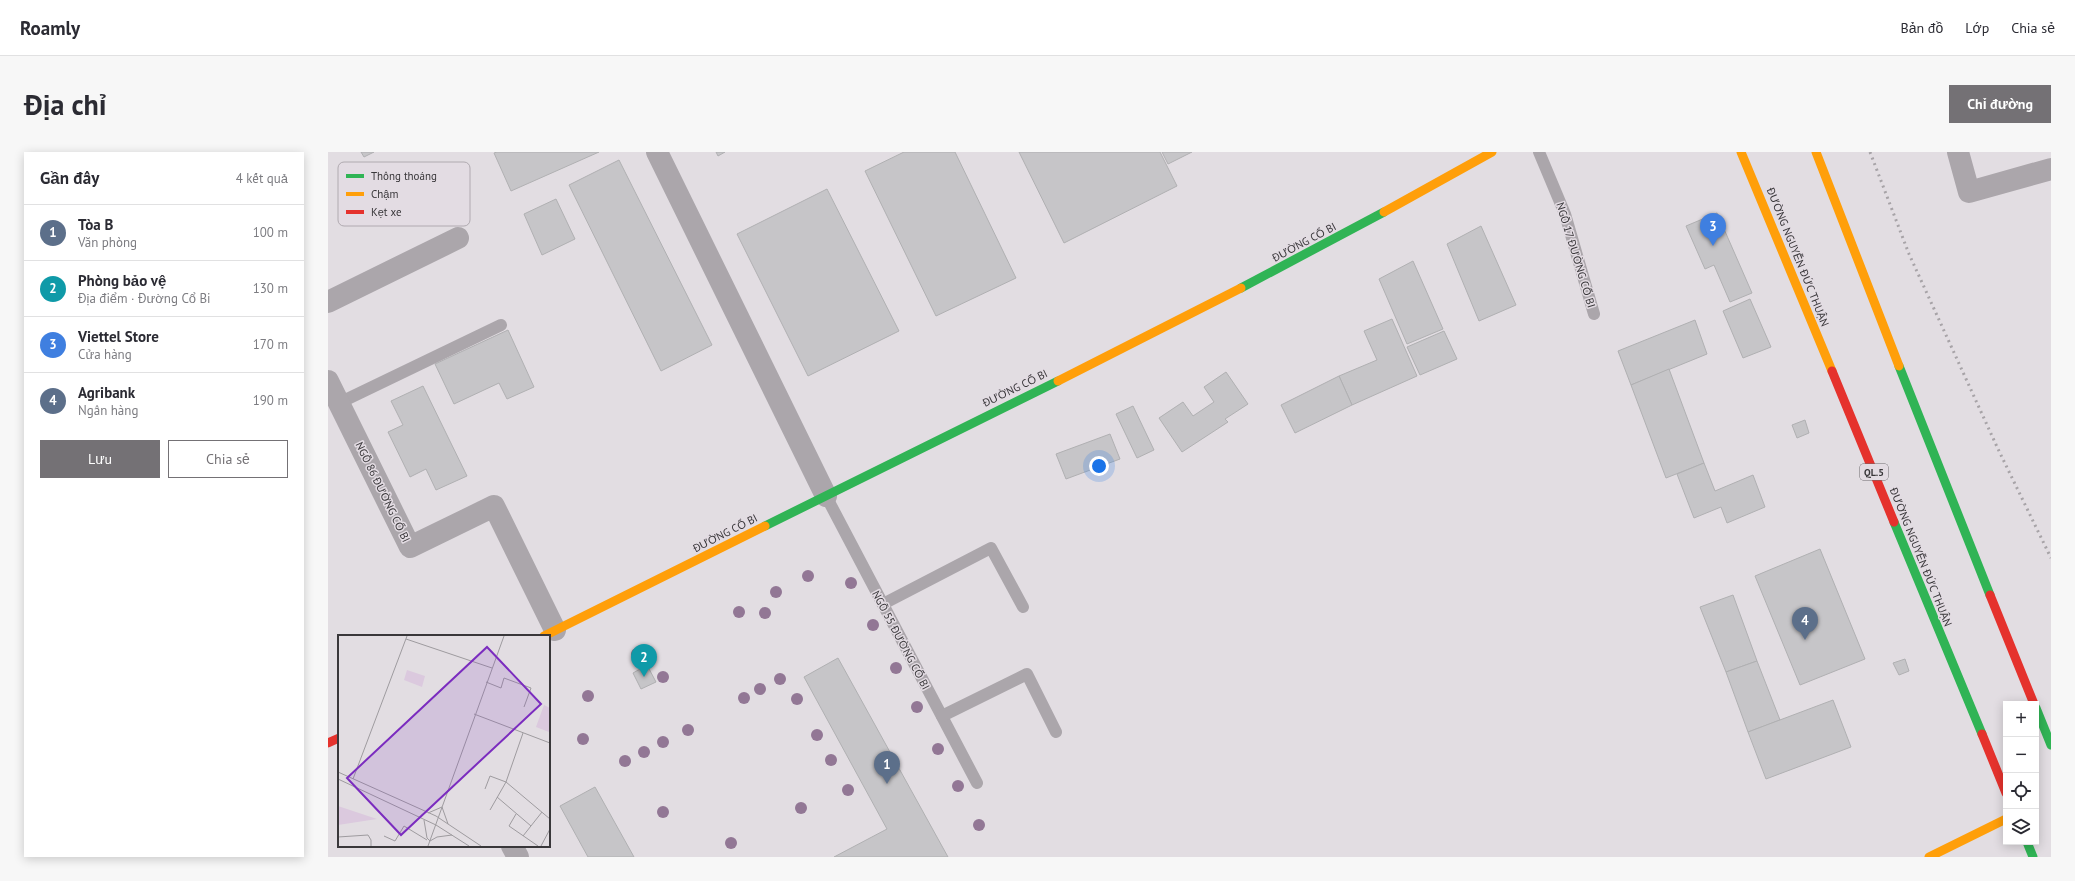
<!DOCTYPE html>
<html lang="vi">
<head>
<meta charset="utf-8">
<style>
	body { margin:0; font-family:"PT Sans",sans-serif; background:#f7f7f7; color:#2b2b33 }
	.controls { position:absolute; right:12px; bottom:12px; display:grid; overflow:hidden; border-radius:0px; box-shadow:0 2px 10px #0003 }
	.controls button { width:36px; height:36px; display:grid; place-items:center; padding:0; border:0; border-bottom:1px solid #e1e1e2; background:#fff; color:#2b2b33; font:20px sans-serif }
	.you { position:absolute; left:771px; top:314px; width:14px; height:14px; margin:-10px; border:3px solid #fff; border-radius:50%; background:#1a73e8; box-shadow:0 0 0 6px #1a73e833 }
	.badge { display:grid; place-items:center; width:26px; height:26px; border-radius:50%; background:#747175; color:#fff; font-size:13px; font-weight:700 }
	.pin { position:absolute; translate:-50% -33px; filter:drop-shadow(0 1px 2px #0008) }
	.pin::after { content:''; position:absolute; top:21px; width:14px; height:12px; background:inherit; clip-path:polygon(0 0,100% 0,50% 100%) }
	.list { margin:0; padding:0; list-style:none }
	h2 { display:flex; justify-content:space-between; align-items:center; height:52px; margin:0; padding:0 16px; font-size:17px }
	h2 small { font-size:13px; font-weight:400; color:#7c7c81 }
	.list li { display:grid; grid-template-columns:26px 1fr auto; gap:12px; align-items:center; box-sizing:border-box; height:56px; padding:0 16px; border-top:1px solid #e1e1e2 }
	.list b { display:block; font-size:15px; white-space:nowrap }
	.list p { margin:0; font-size:13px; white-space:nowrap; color:#7c7c81 }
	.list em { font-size:13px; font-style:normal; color:#7c7c81 }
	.actions { display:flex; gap:8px; padding:12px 16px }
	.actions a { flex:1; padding:9px 0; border:1px solid #747175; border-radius:0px; text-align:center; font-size:14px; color:#747175 }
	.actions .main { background:#747175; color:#fff }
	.icon { flex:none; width:22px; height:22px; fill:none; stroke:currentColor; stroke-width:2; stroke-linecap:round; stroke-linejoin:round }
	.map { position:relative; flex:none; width:1723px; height:705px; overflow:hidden; border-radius:0px }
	header { display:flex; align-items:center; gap:24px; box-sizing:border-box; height:56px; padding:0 20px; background:#fff; border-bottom:1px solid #e1e1e2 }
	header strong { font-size:19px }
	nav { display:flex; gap:22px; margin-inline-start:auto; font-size:14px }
	.intro { display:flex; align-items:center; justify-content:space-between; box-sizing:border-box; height:96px; padding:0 24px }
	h1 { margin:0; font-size:28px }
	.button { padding:10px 18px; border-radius:0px; background:#747175; color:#fff; font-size:14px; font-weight:700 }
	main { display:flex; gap:24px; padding:0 24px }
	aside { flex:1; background:#fff; border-radius:0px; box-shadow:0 2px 10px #0003 }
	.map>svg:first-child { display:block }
	.building { fill:#c6c5c8; stroke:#b0b0b2 }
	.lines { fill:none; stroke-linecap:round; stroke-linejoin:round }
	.lane { stroke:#aba6ab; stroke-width:12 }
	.street { stroke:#aba6ab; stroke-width:22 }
	.fast { stroke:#30b455; stroke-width:9 }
	.slow { stroke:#ff9f0a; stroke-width:9 }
	.jam { stroke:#e5322d; stroke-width:9 }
	.rail { stroke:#a7a3a7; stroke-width:3; stroke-dasharray:2 4; stroke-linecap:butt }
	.tree { fill:#927795 }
	.labels { text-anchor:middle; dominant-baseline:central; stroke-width:3; stroke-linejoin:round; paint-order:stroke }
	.shield { fill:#e3dce3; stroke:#6c686d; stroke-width:1 }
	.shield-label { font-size:10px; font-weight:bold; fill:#39373a }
	.street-label { font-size:11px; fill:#39373a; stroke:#e3dce3 }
	.inset-road { fill:none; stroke:#9e9b9f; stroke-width:1 }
	.view { fill:#7b2cbf; fill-opacity:0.15; stroke:#7b2cbf; stroke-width:2 }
	.inset-edge { fill:none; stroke:#39373a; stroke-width:2 }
	.key { fill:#e3dce3; stroke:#b0aab0; stroke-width:1 }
	.key-label { font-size:11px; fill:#39373a }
</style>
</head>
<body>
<header>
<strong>Roamly</strong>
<nav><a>Bản đồ</a><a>Lớp</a><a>Chia sẻ</a></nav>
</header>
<div class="intro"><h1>Địa chỉ</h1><a class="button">Chỉ đường</a></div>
<main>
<aside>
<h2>Gần đây<small>4 kết quả</small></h2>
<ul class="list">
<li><span class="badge" style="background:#5c6f8a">1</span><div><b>Tòa B</b><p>Văn phòng</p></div><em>100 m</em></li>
<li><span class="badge" style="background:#0f9aa8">2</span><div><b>Phòng bảo vệ</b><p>Địa điểm · Đường Cổ Bi</p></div><em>130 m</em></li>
<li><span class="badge" style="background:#3f7fe0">3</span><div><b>Viettel Store</b><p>Cửa hàng</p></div><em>170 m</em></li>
<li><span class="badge" style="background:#5c6f8a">4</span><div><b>Agribank</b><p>Ngân hàng</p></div><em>190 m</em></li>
</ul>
<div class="actions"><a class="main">Lưu</a><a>Chia sẻ</a></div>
</aside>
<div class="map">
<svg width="1723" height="705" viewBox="0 0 1723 705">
	<rect width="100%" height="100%" fill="#e2dde2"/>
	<g class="building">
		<path d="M33,0H46L36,5Z"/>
		<path d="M169,0H271L183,39L166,1Z"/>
		<path d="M388,0H397L390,4Z"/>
		<path d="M576,0H627L688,126L608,164L537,19Z"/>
		<path d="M691,0H832L849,34L736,91Z"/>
		<path d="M834,0H864L840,12Z"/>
		<path d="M291,8L384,193L333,219L241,33Z"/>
		<path d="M499,37L571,179L480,224L409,82Z"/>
		<path d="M228,47L247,87L214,103L196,62Z"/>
		<path d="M1389,61L1424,141L1402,150L1386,113L1377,117L1358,74Z"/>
		<path d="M1153,74L1188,153L1151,169L1119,92Z"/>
		<path d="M1085,109L1115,177L1079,192L1051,127Z"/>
		<path d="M1422,147L1443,195L1415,206L1395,159Z"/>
		<path d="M1064,167L1089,224L1024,253L1011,224L1049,208L1036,179Z"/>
		<path d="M1367,168L1379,202L1303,233L1290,199Z"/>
		<path d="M180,178L206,235L179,247L171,231L126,252L107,212Z"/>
		<path d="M1116,179L1129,207L1092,223L1079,195Z"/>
		<path d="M1341,217L1376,311L1338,326L1303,233Z"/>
		<path d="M898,220L920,252L897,267L900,270L854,300L831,266L855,250L865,264L886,250L876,235Z"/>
		<path d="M1011,224L1024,253L967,281L953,253Z"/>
		<path d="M95,234L139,324L108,338L98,317L82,325L60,280L75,273L63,249Z"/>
		<path d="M805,254L826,298L809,306L788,262Z"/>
		<path d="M1477,268L1481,281L1469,286L1464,273Z"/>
		<path d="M782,282L792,307L738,327L728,302Z"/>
		<path d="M1376,311L1387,339L1425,323L1437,355L1399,371L1393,355L1366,366L1349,322Z"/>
		<path d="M1492,397L1537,507L1472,533L1427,424Z"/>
		<path d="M1405,443L1429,509L1398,520L1372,455Z"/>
		<path d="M510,506L620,705H506L559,677L476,525Z"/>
		<path d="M1577,507L1581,519L1571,523L1565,511Z"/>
		<path d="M1429,509L1452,568L1420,580L1398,520Z"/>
		<path d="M319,513L328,530L313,537L305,521Z"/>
		<path d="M1505,548L1523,595L1438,627L1420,580Z"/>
		<path d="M267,635L306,705H260L232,654Z"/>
	</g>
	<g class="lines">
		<g class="lane">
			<path d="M1211,0L1237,62L1266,162"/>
			<path d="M11,251L173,173"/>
			<path d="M498,344L649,631"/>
			<path d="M555,452L663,396L695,455"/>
			<path d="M614,564L699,522L728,580"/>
		</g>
		<g class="street">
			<path d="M329,0L498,344"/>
			<path d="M1630,0L1641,40L1723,17"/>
			<path d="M0,150L130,86"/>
			<path d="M0,229L82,395L166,354L227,478"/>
			<path d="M184,694L190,705"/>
		</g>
		<g class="fast">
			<path d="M913,136L1056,60"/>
			<path d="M1571,214L1662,443"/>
			<path d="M1566,370L1654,582"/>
			<path d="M437,374L730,229"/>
			<path d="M1708,556L1723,593"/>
			<path d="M1699,690L1705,705"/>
		</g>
		<g class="slow">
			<path d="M1413,0L1504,219"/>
			<path d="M1488,0L1571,214"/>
			<path d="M1056,60L1164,0"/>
			<path d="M730,229L913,136"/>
			<path d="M216,484L437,374"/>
			<path d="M1601,705L1678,667"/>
		</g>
		<g class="jam">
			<path d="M1504,219L1566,370"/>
			<path d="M1662,443L1706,552"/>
			<path d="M1654,582L1678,641"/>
			<path d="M0,591L11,586"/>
		</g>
		<path class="rail" d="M1542,0L1581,102L1670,297L1723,406"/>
	</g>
	<g class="tree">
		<circle cx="480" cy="424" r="6"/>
		<circle cx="523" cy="431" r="6"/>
		<circle cx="448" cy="440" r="6"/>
		<circle cx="411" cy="460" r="6"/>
		<circle cx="437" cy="461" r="6"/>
		<circle cx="545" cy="473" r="6"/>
		<circle cx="309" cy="502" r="6"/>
		<circle cx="568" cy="516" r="6"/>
		<circle cx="335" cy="525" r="6"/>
		<circle cx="452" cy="527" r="6"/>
		<circle cx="432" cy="537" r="6"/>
		<circle cx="260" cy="544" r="6"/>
		<circle cx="416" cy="546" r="6"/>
		<circle cx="469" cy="547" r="6"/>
		<circle cx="589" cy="555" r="6"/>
		<circle cx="360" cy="578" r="6"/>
		<circle cx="489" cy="583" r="6"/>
		<circle cx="255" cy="587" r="6"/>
		<circle cx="335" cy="590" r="6"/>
		<circle cx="610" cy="597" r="6"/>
		<circle cx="316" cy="600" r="6"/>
		<circle cx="503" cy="608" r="6"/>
		<circle cx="297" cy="609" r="6"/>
		<circle cx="630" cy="634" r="6"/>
		<circle cx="520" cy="638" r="6"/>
		<circle cx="473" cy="656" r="6"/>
		<circle cx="335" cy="660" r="6"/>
		<circle cx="651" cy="673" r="6"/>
		<circle cx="403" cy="691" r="6"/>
	</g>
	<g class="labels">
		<rect class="shield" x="1532" y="312" width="28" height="16" rx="3"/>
		<g class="shield-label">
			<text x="1546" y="320">QL.5</text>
		</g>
		<g class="street-label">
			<text transform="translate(976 90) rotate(-28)">ĐƯỜNG CỔ BI</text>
			<text transform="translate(1248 103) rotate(73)">NGÕ 17 ĐƯỜNG CỔ BI</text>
			<text transform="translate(1470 105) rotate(68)">ĐƯỜNG NGUYỄN ĐỨC THUẬN</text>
			<text transform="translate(687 236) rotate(-26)">ĐƯỜNG CỔ BI</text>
			<text transform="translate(55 340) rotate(64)">NGÕ 86 ĐƯỜNG CỔ BI</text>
			<text transform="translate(397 381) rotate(-27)">ĐƯỜNG CỔ BI</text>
			<text transform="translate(1593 405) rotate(68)">ĐƯỜNG NGUYỄN ĐỨC THUẬN</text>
			<text transform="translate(573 488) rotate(62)">NGÕ 55 ĐƯỜNG CỔ BI</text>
		</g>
	</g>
	<g transform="translate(10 483)">
		<rect width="212" height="212" fill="#e2dde2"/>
		<path d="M69,35L87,41L84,52L66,45ZM206,70L212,73L211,97L198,92ZM0,171L39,184L0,190Z" fill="#dbc9de"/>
		<path class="inset-road" d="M68,4L154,33M148,47L163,53L166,43L193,53L186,72M136,79L212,108M0,137L98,181L143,211M0,144L98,190L131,211M15,144L69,1M147,154L152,141L168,147L185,98M159,162L193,191M152,175L168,147L212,184M90,178L104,172L110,189M178,179L171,191L200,211M86,185L89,203L92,206L99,202L114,200M46,201L57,206L66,191L89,205M185,201L204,177M0,202L30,200L33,205V211M90,211L166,1M203,211L212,194"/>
		<path class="view" d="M149,12L203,69L63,200L9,143Z"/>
		<rect width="212" height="212" class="inset-edge"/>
	</g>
	<rect x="10" y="10" width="132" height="64" rx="6" class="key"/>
	<rect x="18" y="22" width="18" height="4" fill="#30b455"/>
	<rect x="18" y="40" width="18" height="4" fill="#ff9f0a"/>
	<rect x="18" y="58" width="18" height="4" fill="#e5322d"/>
	<g class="key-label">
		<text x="43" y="28">Thông thoáng</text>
		<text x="43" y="46">Chậm</text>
		<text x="43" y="64">Kẹt xe</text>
	</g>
</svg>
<div class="controls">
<button>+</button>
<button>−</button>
<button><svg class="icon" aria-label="locate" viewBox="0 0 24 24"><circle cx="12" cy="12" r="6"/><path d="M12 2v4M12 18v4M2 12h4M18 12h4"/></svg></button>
<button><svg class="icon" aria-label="layers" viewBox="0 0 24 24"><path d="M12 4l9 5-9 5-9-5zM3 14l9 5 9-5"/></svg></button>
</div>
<div class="you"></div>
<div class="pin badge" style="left:559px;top:632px;background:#5c6f8a">1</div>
<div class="pin badge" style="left:316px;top:525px;background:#0f9aa8">2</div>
<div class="pin badge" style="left:1385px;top:94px;background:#3f7fe0">3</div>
<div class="pin badge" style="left:1477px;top:488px;background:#5c6f8a">4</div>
</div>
</main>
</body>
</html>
